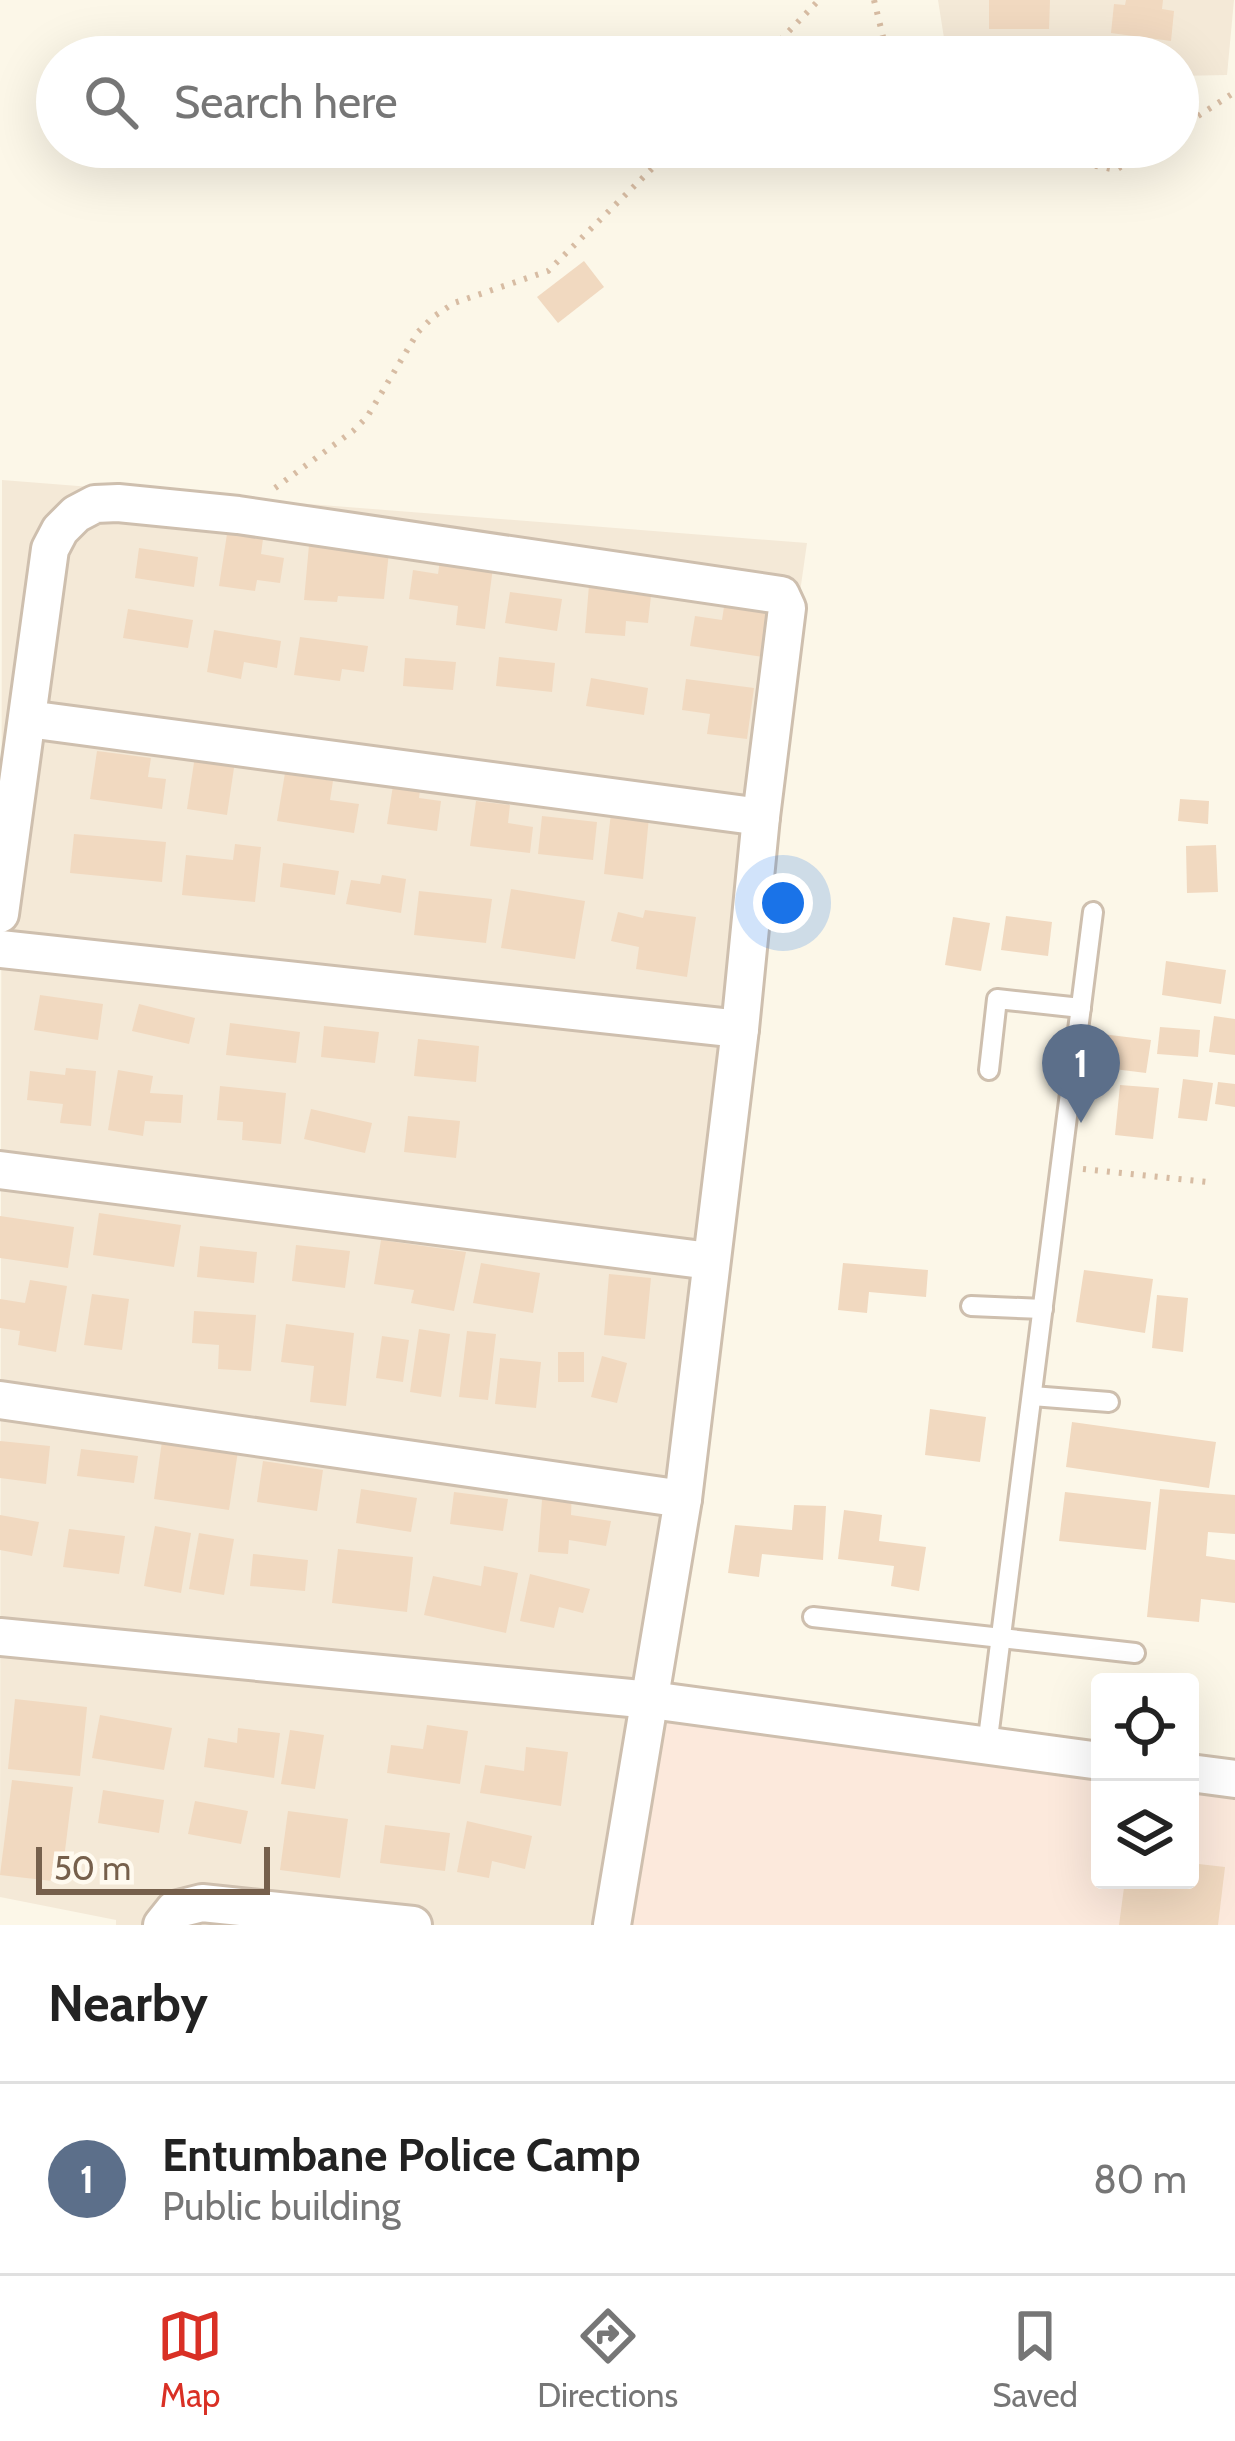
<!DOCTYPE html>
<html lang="en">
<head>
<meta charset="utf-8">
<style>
	body { margin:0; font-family:Cabin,sans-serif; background:#f2f2f2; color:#222 }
	.controls { position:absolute; right:36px; bottom:36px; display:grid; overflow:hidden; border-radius:12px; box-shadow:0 12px 48px #0002 }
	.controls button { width:108px; height:108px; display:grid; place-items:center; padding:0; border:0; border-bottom:3px solid #e0e0e0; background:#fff; color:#222; font:60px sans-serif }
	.scale { position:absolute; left:36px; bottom:30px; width:234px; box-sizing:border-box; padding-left:12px; border:6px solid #76604c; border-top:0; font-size:33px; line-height:42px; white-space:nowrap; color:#76604c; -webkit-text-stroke:9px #fffaef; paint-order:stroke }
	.you { position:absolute; left:783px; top:903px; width:42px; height:42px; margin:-30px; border:9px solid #fff; border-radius:50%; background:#1a73e8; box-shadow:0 0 0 18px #1a73e833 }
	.badge { display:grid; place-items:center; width:78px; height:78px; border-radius:50%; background:#d93025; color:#fff; font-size:39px; font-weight:700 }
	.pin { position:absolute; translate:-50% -99px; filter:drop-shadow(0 3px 6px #0008) }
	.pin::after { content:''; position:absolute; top:63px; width:42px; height:36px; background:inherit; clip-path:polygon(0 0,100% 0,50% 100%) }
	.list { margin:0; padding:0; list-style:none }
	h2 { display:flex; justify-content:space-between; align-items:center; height:156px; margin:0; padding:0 48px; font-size:51px }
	h2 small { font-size:39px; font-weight:400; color:#767676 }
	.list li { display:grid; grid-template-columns:78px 1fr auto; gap:36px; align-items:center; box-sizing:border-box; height:192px; padding:0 48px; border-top:3px solid #e0e0e0 }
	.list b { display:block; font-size:45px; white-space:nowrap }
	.list p { margin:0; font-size:39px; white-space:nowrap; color:#767676 }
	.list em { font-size:39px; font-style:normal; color:#767676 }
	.icon { flex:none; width:66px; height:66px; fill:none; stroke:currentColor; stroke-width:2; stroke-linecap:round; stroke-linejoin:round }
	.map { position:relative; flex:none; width:1235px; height:1925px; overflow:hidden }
	.search { position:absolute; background:#fff; box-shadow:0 12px 48px #0002; left:36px; right:36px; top:36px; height:132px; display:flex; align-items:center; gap:30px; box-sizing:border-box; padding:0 42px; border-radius:66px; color:#767676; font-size:45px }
	.sheet { height:348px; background:#fff }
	nav { display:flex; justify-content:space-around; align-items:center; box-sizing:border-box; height:168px; border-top:3px solid #e0e0e0; background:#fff; font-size:33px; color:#767676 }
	nav a { display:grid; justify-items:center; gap:6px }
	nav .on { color:#d93025 }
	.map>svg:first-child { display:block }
	.residential { fill:#f4e9d7 }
	.commercial { fill:#fce9dc }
	.building { fill:#f1d9c0 }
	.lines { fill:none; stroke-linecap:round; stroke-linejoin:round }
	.lane-casing { stroke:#cebfae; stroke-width:24 }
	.street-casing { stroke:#cebfae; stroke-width:42 }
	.path { stroke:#d7bca3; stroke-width:6; stroke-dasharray:3 9; stroke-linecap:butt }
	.lane { stroke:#fff; stroke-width:18 }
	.street { stroke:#fff; stroke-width:36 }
</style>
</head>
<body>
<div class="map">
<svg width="1235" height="1925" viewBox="0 0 1235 1925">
	<rect width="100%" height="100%" fill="#fcf7e8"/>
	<g class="residential">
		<path d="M938,0H1234L1227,75L1178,76V57H947Z"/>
		<path d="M2,480L807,543L610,1925H116V1920L0,1897Z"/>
	</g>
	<path class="commercial" d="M656,1707L1100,1767V1880H1190V1779L1235,1785V1925H624Z"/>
	<g class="building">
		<path d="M989,0H1050L1049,29H989Z"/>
		<path d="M1126,0H1163L1162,9L1174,11L1171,41L1111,33L1114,4L1125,5Z"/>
		<path d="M584,261L604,287L558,323L537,297Z"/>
		<path d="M227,534L263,539L261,554L284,558L280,583L257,580L255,591L219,586Z"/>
		<path d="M309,545L389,552L384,599L338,596L337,602L304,600Z"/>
		<path d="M139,548L198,557L194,587L135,578Z"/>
		<path d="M440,560L493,567L485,629L456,625L458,606L409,599L413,570L438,574Z"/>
		<path d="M590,573L631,576L629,594L651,596L648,623L626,621L625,636L585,633Z"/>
		<path d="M510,592L562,599L557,631L505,623Z"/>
		<path d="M726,594L772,602L763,657L690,646L695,616L722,620Z"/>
		<path d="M128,609L193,620L188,648L123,638Z"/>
		<path d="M214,630L281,641L277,668L244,662L241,679L207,672Z"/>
		<path d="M300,637L368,646L364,672L342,669L340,681L294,675Z"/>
		<path d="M499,657L555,663L552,692L496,686Z"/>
		<path d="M405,658L456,662L453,690L403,686Z"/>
		<path d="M591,678L648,688L644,715L586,706Z"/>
		<path d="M686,679L754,688L747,739L707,734L710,714L682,710Z"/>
		<path d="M97,751L151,758L148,777L166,779L162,809L90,799Z"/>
		<path d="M195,756L235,761L227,815L187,809Z"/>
		<path d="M285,773L333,781L330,800L359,804L354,833L277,821Z"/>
		<path d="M394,779L421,783L419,798L441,801L437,831L387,824Z"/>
		<path d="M1180,799L1209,801L1208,824L1178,821Z"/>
		<path d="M476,801L510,805L508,823L533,827L530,853L470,846Z"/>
		<path d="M611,813L649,817L643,879L604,874Z"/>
		<path d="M542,816L597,822L593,860L538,854Z"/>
		<path d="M74,834L166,842L162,882L70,873Z"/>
		<path d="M235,844L261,847L255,902L182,895L186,855L233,860Z"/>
		<path d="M1216,845L1218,892L1187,893L1186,846Z"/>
		<path d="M283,863L339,871L335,895L280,887Z"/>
		<path d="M382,875L406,879L401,913L346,904L351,880L380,884Z"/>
		<path d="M511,889L585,901L575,959L501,948Z"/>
		<path d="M419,891L492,899L486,943L414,935Z"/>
		<path d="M645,910L696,917L687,977L636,969L639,947L611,941L618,912L643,918Z"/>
		<path d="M1006,916L1052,922L1048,956L1001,950Z"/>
		<path d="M953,917L990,923L981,971L945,965Z"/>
		<path d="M1166,961L1226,970L1221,1004L1162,995Z"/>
		<path d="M40,995L103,1004L98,1040L34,1030Z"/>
		<path d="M139,1004L195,1018L189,1044L132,1031Z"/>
		<path d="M1214,1016L1235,1019V1055L1209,1052Z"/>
		<path d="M230,1023L300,1032L296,1063L226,1055Z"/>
		<path d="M324,1026L379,1032L375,1063L321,1057Z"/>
		<path d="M1160,1027L1200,1030L1198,1057L1157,1054Z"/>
		<path d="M1102,1034L1151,1040L1146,1073L1098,1067Z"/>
		<path d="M418,1039L479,1046L476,1082L414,1076Z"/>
		<path d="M66,1068L96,1071L91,1126L60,1123L63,1104L27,1100L30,1071L65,1075Z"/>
		<path d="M118,1070L153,1076L150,1093L183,1095L181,1123L145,1121L143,1136L108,1130Z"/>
		<path d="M1183,1079L1213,1083L1207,1121L1178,1118Z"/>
		<path d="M1218,1082L1235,1084V1107L1215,1104Z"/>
		<path d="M1120,1085L1159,1088L1153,1139L1115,1135Z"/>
		<path d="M220,1086L286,1093L281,1144L242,1140L243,1122L217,1120Z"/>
		<path d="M311,1109L372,1123L365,1153L304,1139Z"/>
		<path d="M408,1116L460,1121L456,1158L404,1152Z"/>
		<path d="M99,1213L181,1225L174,1267L93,1255Z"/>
		<path d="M0,1216L74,1227L68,1268L0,1258Z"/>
		<path d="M381,1240L466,1252L454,1311L411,1303L414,1290L374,1284Z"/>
		<path d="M296,1245L350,1251L345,1288L292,1281Z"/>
		<path d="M200,1246L257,1252L254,1283L197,1277Z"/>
		<path d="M481,1263L540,1273L533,1313L473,1303Z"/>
		<path d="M843,1263L928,1270L926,1297L869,1292L867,1313L838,1310Z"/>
		<path d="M1084,1270L1153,1279L1145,1333L1076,1322Z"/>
		<path d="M609,1274L651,1278L645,1339L604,1335Z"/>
		<path d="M30,1280L67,1286L56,1352L18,1345L20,1331L0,1328V1299L25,1303Z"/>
		<path d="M92,1294L129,1299L122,1350L84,1345Z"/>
		<path d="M1157,1295L1188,1298L1183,1352L1152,1348Z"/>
		<path d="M194,1311L256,1315L251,1371L218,1369L219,1345L192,1343Z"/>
		<path d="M286,1324L354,1333L346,1406L310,1402L314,1366L281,1362Z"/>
		<path d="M419,1329L450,1334L441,1397L410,1392Z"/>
		<path d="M467,1331L496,1334L488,1400L459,1397Z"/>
		<path d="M382,1336L409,1340L403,1382L376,1378Z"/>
		<rect x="558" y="1352" width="26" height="30"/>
		<path d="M602,1356L627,1363L617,1403L591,1397Z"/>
		<path d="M500,1358L541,1362L536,1408L495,1404Z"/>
		<path d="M930,1409L986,1417L980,1462L925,1455Z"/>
		<path d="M1072,1422L1216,1442L1209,1488L1066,1467Z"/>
		<path d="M0,1441L50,1446L46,1484L0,1478Z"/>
		<path d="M162,1441L238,1451L229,1510L154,1499Z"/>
		<path d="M81,1449L138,1456L134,1483L77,1476Z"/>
		<path d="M263,1461L323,1470L317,1511L257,1502Z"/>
		<path d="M543,1487L572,1489L571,1515L611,1521L606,1546L569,1540L568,1554L538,1552Z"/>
		<path d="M361,1489L417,1498L411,1532L356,1523Z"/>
		<path d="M1160,1489L1235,1495V1534L1208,1532L1206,1556L1235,1560V1603L1201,1599L1199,1622L1147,1617Z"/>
		<path d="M454,1492L508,1499L503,1531L450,1524Z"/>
		<path d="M1065,1492L1151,1502L1146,1550L1059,1541Z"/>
		<path d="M794,1505L826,1506L823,1560L762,1554L759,1577L728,1573L735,1525L792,1530Z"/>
		<path d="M844,1510L882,1515L879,1541L926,1547L919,1591L891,1586L894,1566L838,1559Z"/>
		<path d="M0,1515L39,1522L32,1556L0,1550Z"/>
		<path d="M155,1526L191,1533L181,1593L144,1586Z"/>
		<path d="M69,1529L125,1536L119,1574L63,1567Z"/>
		<path d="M199,1533L234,1539L224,1595L189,1589Z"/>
		<path d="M338,1549L413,1557L407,1612L332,1603Z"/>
		<path d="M253,1554L308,1560L305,1591L250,1586Z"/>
		<path d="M484,1566L518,1573L506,1633L424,1615L433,1576L481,1586Z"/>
		<path d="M530,1574L590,1589L583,1613L559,1607L554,1628L520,1621Z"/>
		<path d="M15,1699L87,1707L80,1776L8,1769Z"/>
		<path d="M100,1715L172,1728L164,1770L92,1758Z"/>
		<path d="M427,1725L468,1731L460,1784L387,1773L391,1745L423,1749Z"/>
		<path d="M238,1728L280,1733L274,1778L204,1767L208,1738L237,1743Z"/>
		<path d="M290,1730L324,1735L315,1789L281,1784Z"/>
		<path d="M526,1747L568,1752L561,1806L480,1793L485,1765L524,1771Z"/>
		<path d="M12,1780L73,1787L61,1882L0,1875Z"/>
		<path d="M103,1790L164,1800L159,1833L98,1823Z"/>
		<path d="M195,1801L248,1811L241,1844L188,1834Z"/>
		<path d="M288,1811L348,1819L340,1878L280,1870Z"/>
		<path d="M467,1821L532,1836L525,1869L492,1861L489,1878L457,1872Z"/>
		<path d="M385,1825L450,1833L445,1871L380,1863Z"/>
		<path d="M1190,1863L1225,1867L1218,1925H1119L1125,1880H1190Z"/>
	</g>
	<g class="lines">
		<defs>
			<g id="lane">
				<path d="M989,1070L997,999L1081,1008"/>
				<path d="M971,1306L1043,1309"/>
				<path d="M1032,1396L1109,1402"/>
				<path d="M813,1617L1135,1653"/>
				<path d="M987,1746L1093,912"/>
			</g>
			<g id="street">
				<path d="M28,719L761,817"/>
				<path d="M0,914L50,549L60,530L76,514L95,504L118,503L238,515L781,595L787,608L761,817L740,1029L683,1499L612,1925"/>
				<path d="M0,949L740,1029"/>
				<path d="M0,1170L710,1261"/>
				<path d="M0,1400L683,1499"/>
				<path d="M0,1637L651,1700L1100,1761"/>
				<path d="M1190,1773L1235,1779"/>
				<path d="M162,1925L174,1910L202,1903L413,1925"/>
			</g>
		</defs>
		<use href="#lane" class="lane-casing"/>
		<use href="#street" class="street-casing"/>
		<g class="path">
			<path d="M874,0L888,57"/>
			<path d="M764,57L819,0"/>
			<path d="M1178,129L1235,92"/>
			<path d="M1001,147L1116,170L1151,147"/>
			<path d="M275,488L353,431L367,417L418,332L433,317L454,303L548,271L674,147"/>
			<path d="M1083,1169L1207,1182"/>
		</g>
		<use href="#lane" class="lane"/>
		<use href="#street" class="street"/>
	</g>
</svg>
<div class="controls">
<button><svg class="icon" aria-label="locate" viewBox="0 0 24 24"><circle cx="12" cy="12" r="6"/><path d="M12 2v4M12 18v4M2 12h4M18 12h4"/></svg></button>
<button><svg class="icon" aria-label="layers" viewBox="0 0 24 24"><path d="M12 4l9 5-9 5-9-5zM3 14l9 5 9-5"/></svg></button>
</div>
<div class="scale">50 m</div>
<div class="you"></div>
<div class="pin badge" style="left:1081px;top:1123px;background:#5c6f8a">1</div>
<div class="search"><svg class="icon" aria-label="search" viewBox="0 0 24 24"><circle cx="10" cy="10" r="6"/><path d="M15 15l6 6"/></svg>Search here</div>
</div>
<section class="sheet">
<h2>Nearby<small></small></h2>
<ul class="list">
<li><span class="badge" style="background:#5c6f8a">1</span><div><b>Entumbane Police Camp</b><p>Public building</p></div><em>80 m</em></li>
</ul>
</section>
<nav>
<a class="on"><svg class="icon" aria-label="map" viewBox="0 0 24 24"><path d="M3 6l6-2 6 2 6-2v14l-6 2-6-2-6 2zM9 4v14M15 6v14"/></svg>Map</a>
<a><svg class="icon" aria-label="directions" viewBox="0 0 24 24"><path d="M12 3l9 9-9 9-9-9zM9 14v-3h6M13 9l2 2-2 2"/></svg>Directions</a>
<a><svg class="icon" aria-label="saved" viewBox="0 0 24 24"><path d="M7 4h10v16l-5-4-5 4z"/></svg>Saved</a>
</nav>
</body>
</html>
